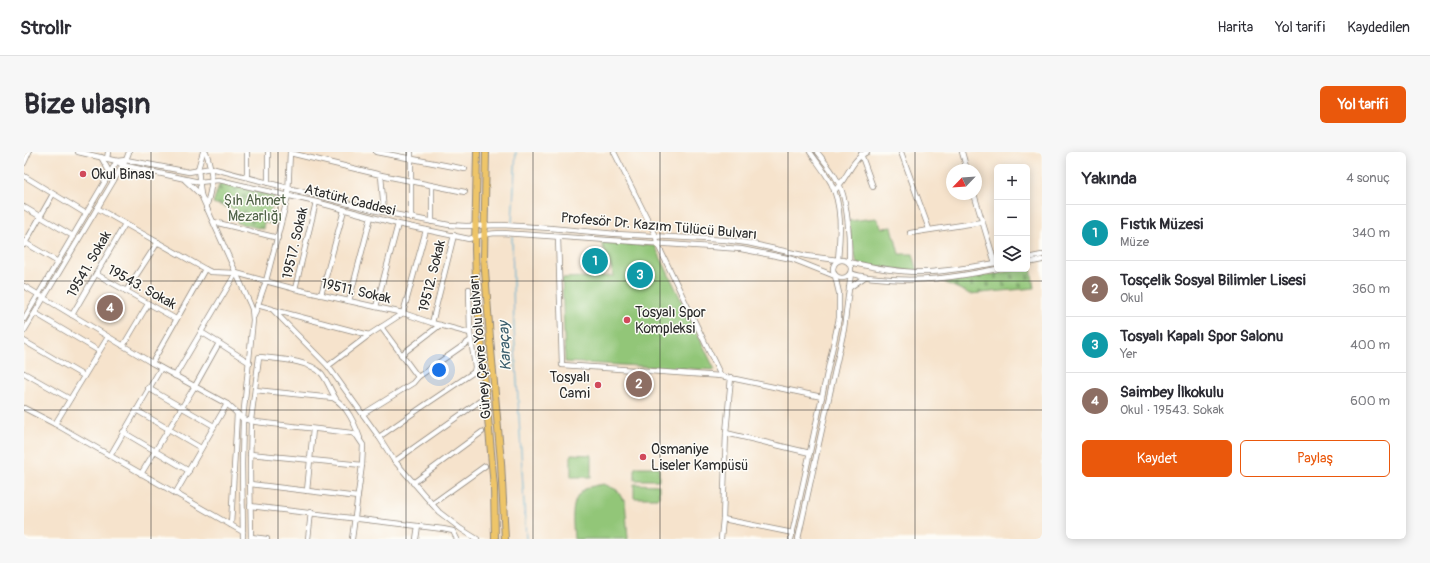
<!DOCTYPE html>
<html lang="tr">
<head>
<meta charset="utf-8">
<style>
	body { margin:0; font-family:Pangolin,sans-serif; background:#f7f7f7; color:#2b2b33 }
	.controls { position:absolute; right:12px; top:12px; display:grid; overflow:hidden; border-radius:6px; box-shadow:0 2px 10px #0003 }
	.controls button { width:36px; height:36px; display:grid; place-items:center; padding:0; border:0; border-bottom:1px solid #e1e1e2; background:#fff; color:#2b2b33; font:20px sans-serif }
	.compass { position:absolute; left:922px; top:12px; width:36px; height:36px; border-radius:50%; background:#fff; box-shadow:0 2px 10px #0003; rotate:245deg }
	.you { position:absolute; left:415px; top:218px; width:14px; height:14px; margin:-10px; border:3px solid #fff; border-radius:50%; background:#1a73e8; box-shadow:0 0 0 6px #1a73e833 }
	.badge { display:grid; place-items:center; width:26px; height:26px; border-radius:50%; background:#ea580c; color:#fff; font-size:13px; font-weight:700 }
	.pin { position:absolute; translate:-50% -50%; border:2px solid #fff; box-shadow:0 1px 4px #0006 }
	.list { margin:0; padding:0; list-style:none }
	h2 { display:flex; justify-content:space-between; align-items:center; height:52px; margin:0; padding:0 16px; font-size:17px }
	h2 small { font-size:13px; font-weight:400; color:#7c7c81 }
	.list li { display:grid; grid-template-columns:26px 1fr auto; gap:12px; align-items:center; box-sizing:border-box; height:56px; padding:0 16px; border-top:1px solid #e1e1e2 }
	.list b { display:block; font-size:15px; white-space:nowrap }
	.list p { margin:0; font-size:13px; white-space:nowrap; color:#7c7c81 }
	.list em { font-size:13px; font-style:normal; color:#7c7c81 }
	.actions { display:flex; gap:8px; padding:12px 16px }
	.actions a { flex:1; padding:9px 0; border:1px solid #ea580c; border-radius:6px; text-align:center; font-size:14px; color:#ea580c }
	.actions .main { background:#ea580c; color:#fff }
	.icon { flex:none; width:22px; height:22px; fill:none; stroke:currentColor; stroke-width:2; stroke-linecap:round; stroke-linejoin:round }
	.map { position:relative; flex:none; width:1018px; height:387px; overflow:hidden; border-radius:6px }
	header { display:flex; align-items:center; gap:24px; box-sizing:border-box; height:56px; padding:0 20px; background:#fff; border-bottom:1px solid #e1e1e2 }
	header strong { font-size:19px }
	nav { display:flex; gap:22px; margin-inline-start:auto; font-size:14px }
	.intro { display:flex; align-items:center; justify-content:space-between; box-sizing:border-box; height:96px; padding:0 24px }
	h1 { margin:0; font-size:28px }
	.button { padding:10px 18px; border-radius:6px; background:#ea580c; color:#fff; font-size:14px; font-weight:700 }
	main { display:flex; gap:24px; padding:0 24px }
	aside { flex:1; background:#fff; border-radius:6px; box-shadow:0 2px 10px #0003 }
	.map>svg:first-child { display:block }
	.cemetery { fill:url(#cemetery-stones); stroke:#5e7852 }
	.garden { fill:#92c678; stroke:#5e7852 }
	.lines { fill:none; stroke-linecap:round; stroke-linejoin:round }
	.stream { stroke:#51a7ce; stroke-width:1 }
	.minor-casing { stroke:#90877c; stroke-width:6 }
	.highway-casing { stroke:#90877c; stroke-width:8 }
	.minor { stroke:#fff; stroke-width:4.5 }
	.highway { stroke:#eec569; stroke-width:6 }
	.grid { fill:none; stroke:#2b2b2b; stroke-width:1; stroke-opacity:0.55 }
	.poi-dot { fill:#d1495b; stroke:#fdfcf7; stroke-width:1.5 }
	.labels { text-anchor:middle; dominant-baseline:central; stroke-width:3; stroke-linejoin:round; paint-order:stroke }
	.poi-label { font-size:14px; fill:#2b2b2b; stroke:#fdfcf7; text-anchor:start }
	.park-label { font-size:14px; fill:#4f6146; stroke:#fdfcf7 }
	.street-label { font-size:14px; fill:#2b2b2b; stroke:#fdfcf7 }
	.water-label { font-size:15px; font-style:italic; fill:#3a5d6c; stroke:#fdfcf7 }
</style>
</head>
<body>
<header>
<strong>Strollr</strong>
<nav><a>Harita</a><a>Yol tarifi</a><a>Kaydedilen</a></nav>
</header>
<div class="intro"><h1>Bize ulaşın</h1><a class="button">Yol tarifi</a></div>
<main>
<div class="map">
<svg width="1018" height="387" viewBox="0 0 1018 387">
	<defs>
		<pattern id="cemetery-stones" width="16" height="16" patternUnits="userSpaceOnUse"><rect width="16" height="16" fill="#92c678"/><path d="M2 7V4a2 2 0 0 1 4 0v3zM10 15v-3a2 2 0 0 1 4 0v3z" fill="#77a163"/></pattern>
	</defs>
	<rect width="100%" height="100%" fill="#fdfcf7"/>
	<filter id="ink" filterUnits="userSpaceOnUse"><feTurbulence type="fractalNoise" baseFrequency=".025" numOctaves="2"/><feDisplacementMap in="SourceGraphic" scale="8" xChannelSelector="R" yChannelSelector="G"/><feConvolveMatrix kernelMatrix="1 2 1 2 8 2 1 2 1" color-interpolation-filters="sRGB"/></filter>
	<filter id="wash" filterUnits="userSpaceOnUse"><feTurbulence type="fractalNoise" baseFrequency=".012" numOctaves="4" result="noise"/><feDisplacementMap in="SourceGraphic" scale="16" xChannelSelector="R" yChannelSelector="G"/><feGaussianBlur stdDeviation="0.9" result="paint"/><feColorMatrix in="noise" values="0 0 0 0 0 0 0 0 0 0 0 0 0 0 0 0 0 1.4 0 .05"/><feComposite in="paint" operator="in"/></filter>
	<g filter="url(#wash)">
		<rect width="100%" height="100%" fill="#f6e3cc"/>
		<g class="cemetery">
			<path d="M196,30L250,43L245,72L240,70L239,77L213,71L215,59L189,51Z"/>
			<path d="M1007,116L1010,136L946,142L920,130Z"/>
		</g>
		<g class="garden">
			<path d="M852,66L858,76L868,75L875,102H889L894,120L833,112L826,81L825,69Z"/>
			<path d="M577,90L631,94L691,218L541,210L538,126L590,124L584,106Z"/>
			<path d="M547,302L567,303V325H547Z"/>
			<rect x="611" y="315" width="24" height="13"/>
			<path d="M580,332L593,338L599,348H601L604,387H550C549,370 545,347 561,337C567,334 574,333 580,332Z"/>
			<path d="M610,332L635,333V346H610Z"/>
		</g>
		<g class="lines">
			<g class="stream">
				<path d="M488,71L492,0"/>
				<path d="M488,84L490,177L502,387"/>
			</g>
		</g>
	</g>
	<g filter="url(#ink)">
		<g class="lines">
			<defs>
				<g id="minor">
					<path d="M54,0L93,9L102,8L165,20L187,16L349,58L425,73L442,74L478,73L526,76L592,82L701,88L724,91L783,104L814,108C816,83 819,55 807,31C801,20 793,10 786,0"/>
					<path d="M179,0L174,17L177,43L226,152L228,157L229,168L219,267L218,312L219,387"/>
					<path d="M182,0C190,24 189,32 182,56"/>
					<path d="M223,0V25"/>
					<path d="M352,0L441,17"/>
					<path d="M387,0V66"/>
					<path d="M590,0L632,84L633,91L697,224"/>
					<path d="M793,0C800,9 808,18 813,28C824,46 826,89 825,110C851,116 878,121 905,120C928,119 950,114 973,111"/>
					<path d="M877,0L905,77"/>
					<path d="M938,0L943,18"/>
					<path d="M266,1L357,23L441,40"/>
					<path d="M837,2L849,35"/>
					<path d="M77,5L86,21"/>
					<path d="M83,7L84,0"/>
					<path d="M93,9L98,13L175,30L195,28L292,50L374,72L445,87C455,83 466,81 478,81L717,97L768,107L811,124L815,141V166L767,387"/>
					<path d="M0,11L5,0"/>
					<path d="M357,23L360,60"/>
					<path d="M0,24L61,61"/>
					<path d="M161,28L177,43"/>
					<path d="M244,31V0"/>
					<path d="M810,39C823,28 827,7 843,0"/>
					<path d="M950,42L971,111"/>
					<path d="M0,55L49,84"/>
					<path d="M73,56L181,117"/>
					<path d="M190,70L254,86"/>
					<path d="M408,70V34"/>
					<path d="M886,81L958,70"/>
					<path d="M534,85L538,213L697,224L798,245"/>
					<path d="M0,90L34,110"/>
					<path d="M0,93L29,42"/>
					<path d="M1003,106L1018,103"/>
					<circle cx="818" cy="117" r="9"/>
					<path d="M1003,111L1018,108"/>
					<path d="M72,122L152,167"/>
					<path d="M0,134L128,211L203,252L219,267L232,270L328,281L333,284L339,293L338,313L328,387"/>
					<path d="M825,136L841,125"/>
					<path d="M271,137L292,50"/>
					<path d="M102,139L134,90"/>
					<path d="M297,143L320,58"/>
					<path d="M325,149L347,65"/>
					<path d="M233,153L248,157L304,214L355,285L369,307L415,360L437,377L453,387"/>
					<path d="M352,155L374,72"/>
					<path d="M250,158L345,183"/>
					<path d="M11,161L75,199"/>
					<path d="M48,163L101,72"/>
					<path d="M230,164L242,129L264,44L266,0"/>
					<path d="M0,167L93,9"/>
					<path d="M408,171L430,83"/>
					<path d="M357,175L394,225"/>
					<path d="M0,179L102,8L105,0"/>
					<path d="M84,185L31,272L219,380"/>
					<path d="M0,189L60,224"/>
					<path d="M195,191L226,211"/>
					<path d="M99,194L124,152"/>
					<path d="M377,203L416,173"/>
					<path d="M128,211L181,117L187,120L212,121L271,137L379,161L408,171L446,181"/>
					<path d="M304,214L345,183L379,161L402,78"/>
					<path d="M0,221L46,247"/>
					<path d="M151,224L212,121"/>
					<path d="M124,236L190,274"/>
					<path d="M231,238L309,246C323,253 331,273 336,286"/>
					<path d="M0,256L31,272"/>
					<path d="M112,258L177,296"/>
					<path d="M339,262L389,231L394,225L447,188"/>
					<path d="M99,280L165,319"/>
					<path d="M702,281L786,301"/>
					<path d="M355,285L398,255L450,220L451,215L446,181L445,137"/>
					<path d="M226,302L338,313"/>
					<path d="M86,304L137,216"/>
					<path d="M371,309L456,249"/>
					<path d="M117,322L171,234L195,191L177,180"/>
					<path d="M389,331L458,280"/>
					<path d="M226,332L334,345"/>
					<path d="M283,339L289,277"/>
					<path d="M151,342L203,252"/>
					<path d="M408,352L461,314"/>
					<path d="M226,354L419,377L429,379L433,387"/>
					<path d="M699,367L702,281L707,225"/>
					<path d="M207,373L213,261"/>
					<path d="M227,385L243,387"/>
					<path d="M227,387L226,319L227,268L235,205C253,207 286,208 298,222C304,230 307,239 312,247"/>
					<path d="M284,387L287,360"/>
					<path d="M392,387L394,374"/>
					<path d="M697,387L699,367L769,381"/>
					<path d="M774,387L820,177L827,121C835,125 845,125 854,126C895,131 933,125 973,117"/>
				</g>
				<g id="highway">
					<path d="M453,0L451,97L452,129L470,335L471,387"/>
					<path d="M462,0L460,105L466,186L477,310L481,387"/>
				</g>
			</defs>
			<use href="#minor" class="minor-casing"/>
			<use href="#highway" class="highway-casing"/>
			<use href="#minor" class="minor"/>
			<use href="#highway" class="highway"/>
		</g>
	</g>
	<path class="grid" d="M127,0V387M254,0V387M382,0V387M509,0V387M636,0V387M764,0V387M891,0V387M0,129H1018M0,258H1018"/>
	<g class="poi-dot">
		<circle cx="59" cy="22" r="4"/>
		<circle cx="603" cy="168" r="4"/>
		<circle cx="574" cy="233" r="4"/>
		<circle cx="619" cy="305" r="4"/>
	</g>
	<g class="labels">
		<g class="poi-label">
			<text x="67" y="22">Okul Binası</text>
			<text x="611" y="160">Tosyalı Spor<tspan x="611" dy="16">Kompleksi</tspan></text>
			<text x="566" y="225" text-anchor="end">Tosyalı<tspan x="566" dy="16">Cami</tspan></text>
			<text x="627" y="297">Osmaniye<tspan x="627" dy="16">Liseler Kampüsü</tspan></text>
		</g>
		<g class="park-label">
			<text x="231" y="48">Şıh Ahmet<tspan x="231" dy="16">Mezarlığı</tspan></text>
		</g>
		<g class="street-label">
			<text transform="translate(326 48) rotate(14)">Atatürk Caddesi</text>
			<text transform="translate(635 74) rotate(5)">Profesör Dr. Kazım Tülücü Bulvarı</text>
			<text transform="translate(271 91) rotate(-77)">19517. Sokak</text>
			<text transform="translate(65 112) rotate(-60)">19541. Sokak</text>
			<text transform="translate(408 124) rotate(-76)">19512. Sokak</text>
			<text transform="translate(118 135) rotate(29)">19543. Sokak</text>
			<text transform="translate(332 139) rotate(13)">19511. Sokak</text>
			<text transform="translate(456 195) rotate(-95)">Güney Çevre Yolu Bulvarı</text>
		</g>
		<g class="water-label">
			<text transform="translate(481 194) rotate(-93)">Karaçay</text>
		</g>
	</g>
</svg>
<div class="controls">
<button>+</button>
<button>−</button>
<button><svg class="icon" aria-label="layers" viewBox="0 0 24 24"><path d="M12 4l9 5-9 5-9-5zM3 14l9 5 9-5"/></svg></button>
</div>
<svg class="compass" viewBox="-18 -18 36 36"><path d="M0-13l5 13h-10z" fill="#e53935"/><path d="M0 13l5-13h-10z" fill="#7c7c81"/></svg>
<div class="you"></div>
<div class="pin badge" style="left:571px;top:109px;background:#0f9aa8">1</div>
<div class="pin badge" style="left:615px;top:232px;background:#8d6e63">2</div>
<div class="pin badge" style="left:616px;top:123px;background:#0f9aa8">3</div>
<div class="pin badge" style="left:86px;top:156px;background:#8d6e63">4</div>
</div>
<aside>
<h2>Yakında<small>4 sonuç</small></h2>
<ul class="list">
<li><span class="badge" style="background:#0f9aa8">1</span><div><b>Fıstık Müzesi</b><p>Müze</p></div><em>340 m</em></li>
<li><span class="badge" style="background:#8d6e63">2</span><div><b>Tosçelik Sosyal Bilimler Lisesi</b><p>Okul</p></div><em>360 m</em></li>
<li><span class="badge" style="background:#0f9aa8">3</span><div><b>Tosyalı Kapalı Spor Salonu</b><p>Yer</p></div><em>400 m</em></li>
<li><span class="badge" style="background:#8d6e63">4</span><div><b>Saimbey İlkokulu</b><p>Okul · 19543. Sokak</p></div><em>600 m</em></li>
</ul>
<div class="actions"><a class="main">Kaydet</a><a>Paylaş</a></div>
</aside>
</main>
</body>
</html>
